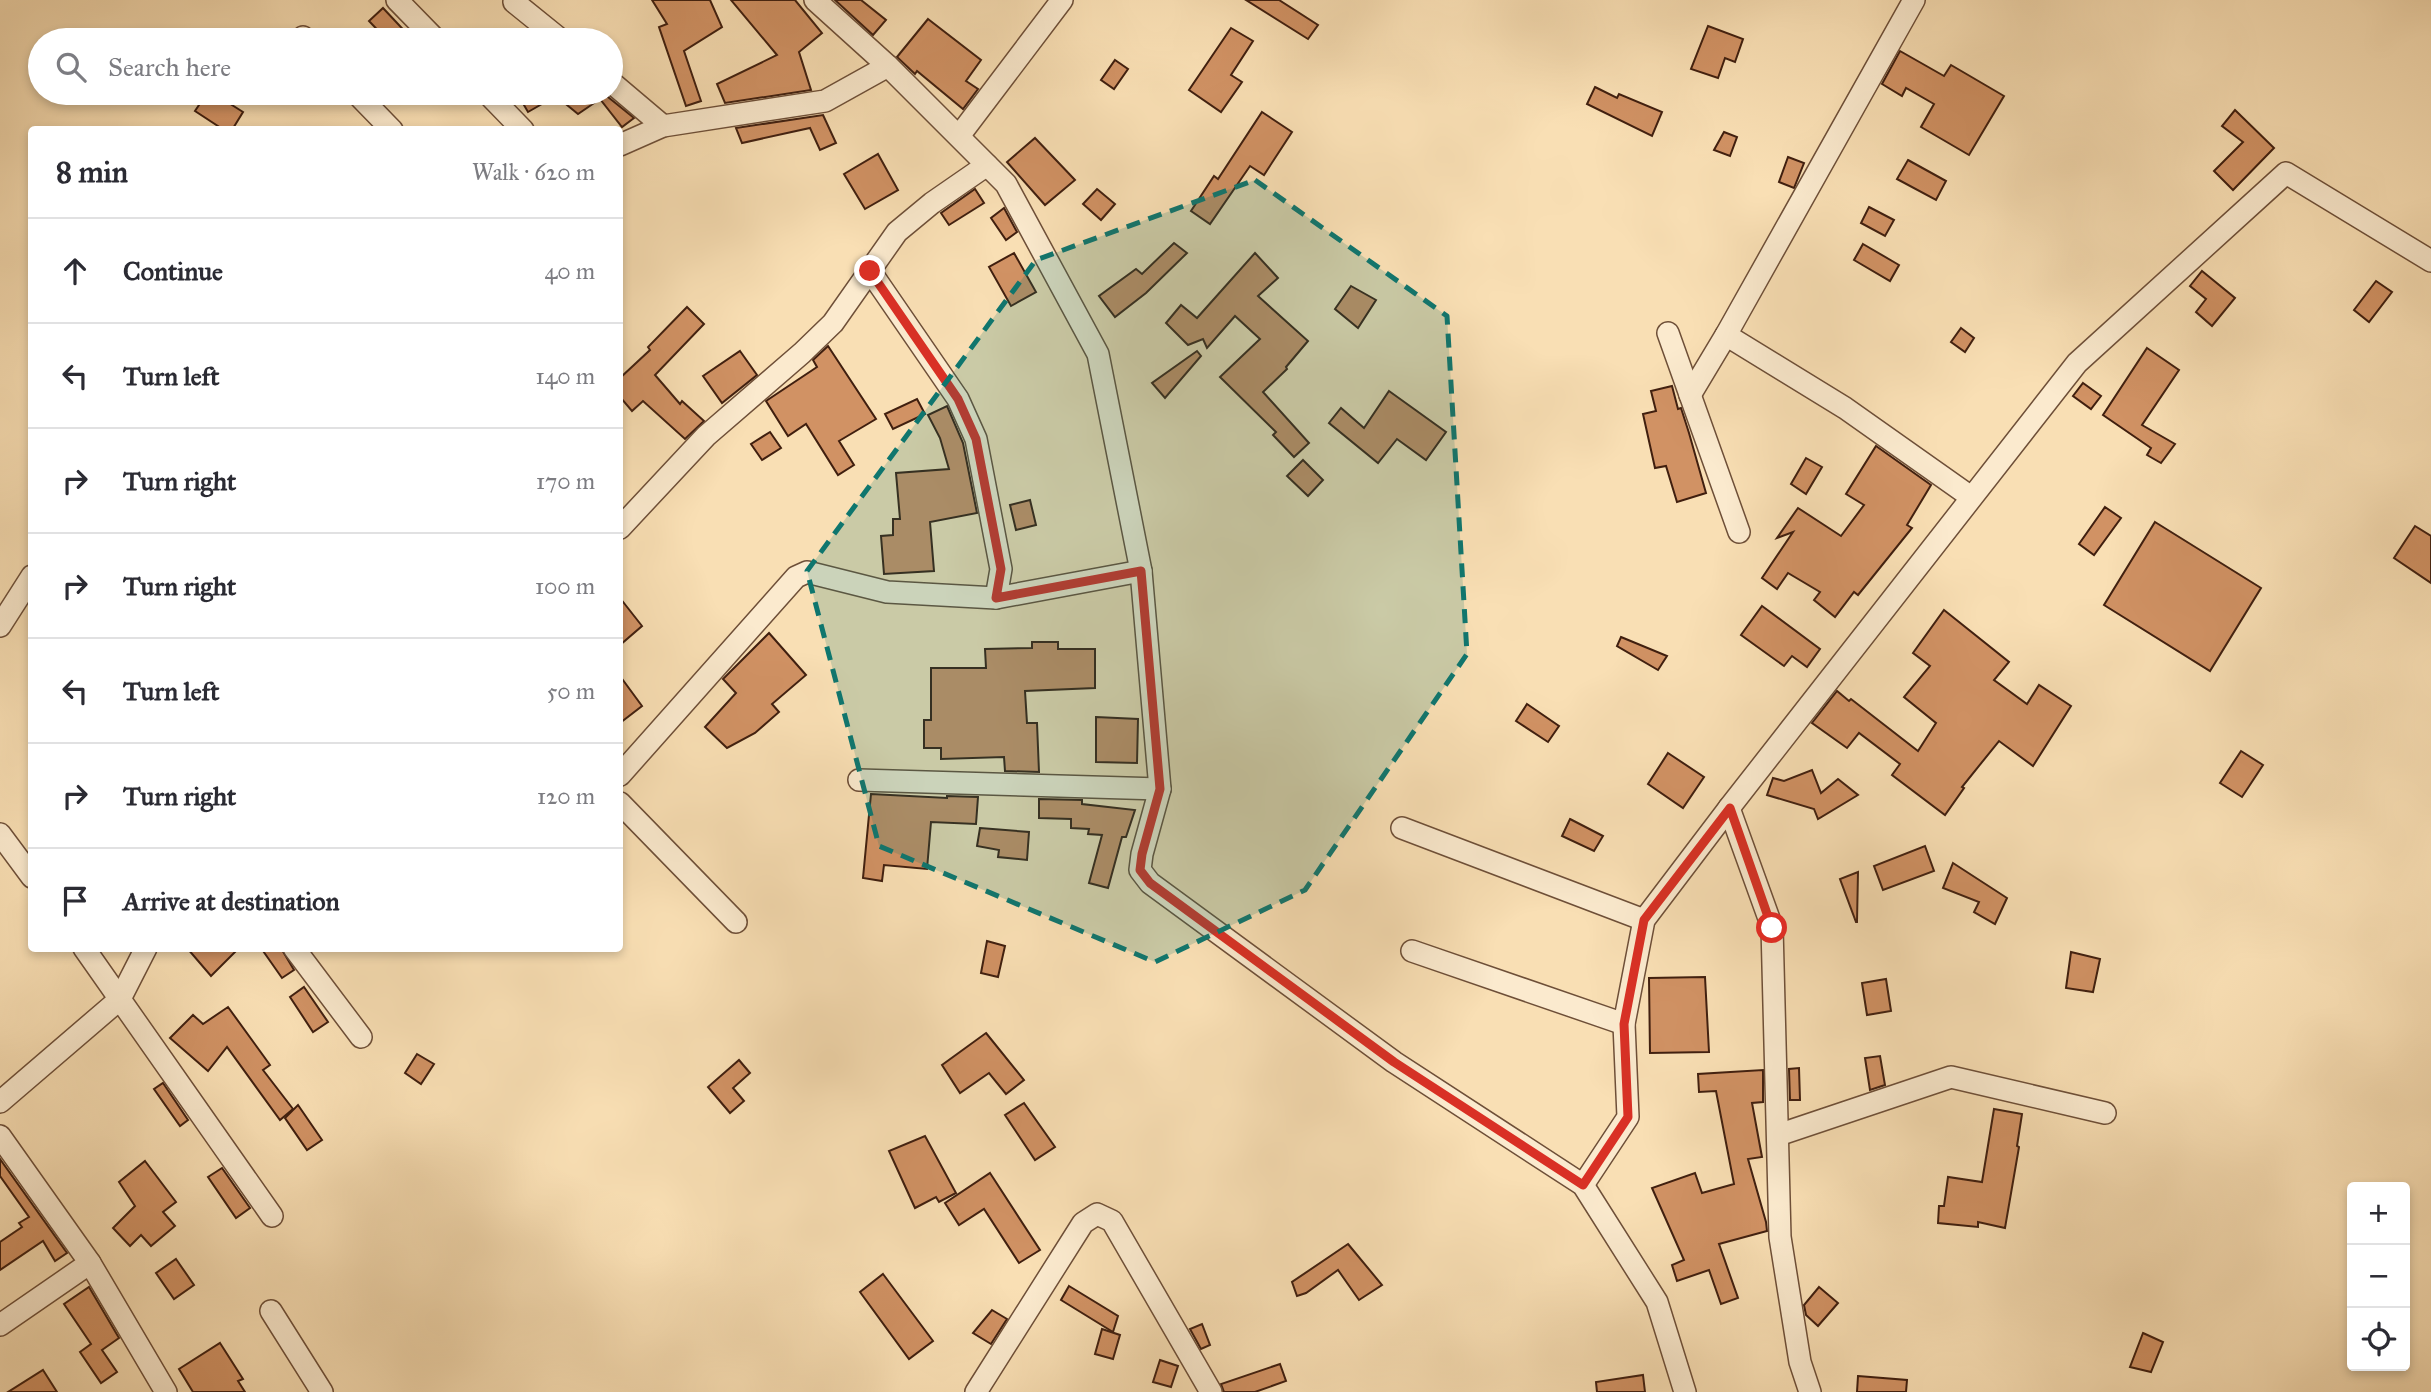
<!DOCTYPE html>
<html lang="en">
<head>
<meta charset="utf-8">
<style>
	body { margin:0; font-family:"IM FELL Great Primer",serif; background:#f7f7f7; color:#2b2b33 }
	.controls { position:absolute; right:21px; bottom:21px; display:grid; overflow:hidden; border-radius:7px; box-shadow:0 4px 10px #0003 }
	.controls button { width:63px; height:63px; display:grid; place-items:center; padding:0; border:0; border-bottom:2px solid #e1e1e2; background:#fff; color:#2b2b33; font:35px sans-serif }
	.stop { position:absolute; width:21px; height:21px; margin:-16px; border:5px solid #d93025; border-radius:50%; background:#fff }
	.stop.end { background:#d93025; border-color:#fff; box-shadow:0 2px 7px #0008 }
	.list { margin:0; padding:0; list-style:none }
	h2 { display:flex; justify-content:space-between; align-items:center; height:91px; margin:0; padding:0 28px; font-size:30px }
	h2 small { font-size:23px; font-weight:400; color:#7c7c81 }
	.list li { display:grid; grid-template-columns:46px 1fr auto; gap:21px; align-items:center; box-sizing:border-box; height:105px; padding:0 28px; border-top:2px solid #e1e1e2 }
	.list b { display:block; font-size:26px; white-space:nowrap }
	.list em { font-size:23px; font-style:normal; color:#7c7c81 }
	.icon { flex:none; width:38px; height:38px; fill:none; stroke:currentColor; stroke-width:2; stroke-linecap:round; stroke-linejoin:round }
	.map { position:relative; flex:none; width:2431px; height:1392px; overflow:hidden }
	.search { position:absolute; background:#fff; box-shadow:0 4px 10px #0003; left:28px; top:28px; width:595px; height:77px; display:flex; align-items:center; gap:18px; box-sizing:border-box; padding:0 24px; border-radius:38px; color:#7c7c81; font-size:26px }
	.panel { position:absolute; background:#fff; box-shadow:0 4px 10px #0003; left:28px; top:126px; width:595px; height:826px; border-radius:7px }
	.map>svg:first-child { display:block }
	.building { fill:#d19264; stroke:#401f0f; stroke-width:2 }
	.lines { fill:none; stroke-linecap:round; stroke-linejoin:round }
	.minor-casing { stroke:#6e4f38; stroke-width:24 }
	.minor { stroke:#fbeace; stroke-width:21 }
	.route { stroke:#d93025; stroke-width:9 }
	.marked { fill:#0f766e; fill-opacity:0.2; stroke:#0f766e; stroke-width:5; stroke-dasharray:14 9; stroke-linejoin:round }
</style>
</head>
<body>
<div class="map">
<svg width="2431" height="1392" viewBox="0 0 2431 1392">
	<rect width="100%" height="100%" fill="#f9dfb4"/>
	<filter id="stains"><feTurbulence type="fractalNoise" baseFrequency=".00286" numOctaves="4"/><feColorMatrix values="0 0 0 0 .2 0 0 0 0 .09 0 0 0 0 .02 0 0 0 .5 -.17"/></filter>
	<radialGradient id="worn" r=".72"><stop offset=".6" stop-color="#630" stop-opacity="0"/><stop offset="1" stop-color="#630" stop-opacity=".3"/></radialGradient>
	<g class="building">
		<path d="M652,0H710L722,27L684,51L701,101L686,106L659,27L667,24Z"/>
		<path d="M731,0H795L822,33L799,52L811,90L725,103L717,84L777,55Z"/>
		<path d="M835,0H861L886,20L873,35Z"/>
		<path d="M1246,0H1279L1318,25L1308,39Z"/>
		<path d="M383,8L413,40H387L369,21Z"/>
		<path d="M928,19L981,60L966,81L978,89L963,109L917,71L915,74L897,57Z"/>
		<path d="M1708,26L1743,39L1735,62L1725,58L1718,78L1691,69Z"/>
		<path d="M1231,28L1253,41L1231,75L1242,82L1221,112L1189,90Z"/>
		<path d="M1900,51L1944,76L1951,65L2004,96L1969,155L1921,127L1934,104L1906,88L1902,96L1882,84Z"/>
		<path d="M1115,60L1128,69L1114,89L1101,80Z"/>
		<path d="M1595,87L1617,98L1619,94L1662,112L1652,136L1587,104Z"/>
		<path d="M207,93H213L243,112L232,130H224L195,111Z"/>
		<path d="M517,93H603L634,118L622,127L600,99L578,114L556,96L528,112Z"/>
		<path d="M2235,110L2274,148L2233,190L2214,171L2243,142L2222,126Z"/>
		<path d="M1262,112L1292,132L1264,175L1250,166L1210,224L1191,211L1214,176L1218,179Z"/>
		<path d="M823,115L836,143L820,150L810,128L742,143L736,128Z"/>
		<path d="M1724,132L1737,137L1730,156L1714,150Z"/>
		<path d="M1035,138L1075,180L1045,205L1007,162Z"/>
		<path d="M878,154L898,190L865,209L844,174Z"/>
		<path d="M1788,157L1804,163L1794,188L1779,182Z"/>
		<path d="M1908,160L1946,181L1936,200L1897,179Z"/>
		<path d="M975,189L984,203L949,225L941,213Z"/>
		<path d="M1097,189L1115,204L1101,220L1083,204Z"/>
		<path d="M1869,207L1894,220L1885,236L1861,223Z"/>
		<path d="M1004,208L1017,232L1006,240L991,218Z"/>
		<path d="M1174,243L1187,253L1146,293L1115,317L1099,296L1136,269L1142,274Z"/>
		<path d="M1863,244L1899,265L1890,281L1854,260Z"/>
		<path d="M1014,253L1036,292L1011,306L989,267Z"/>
		<path d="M1255,253L1278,278L1258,296L1308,341L1286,367L1287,369L1263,392L1309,443L1294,457L1273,435L1276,432L1220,377L1260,339L1235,316L1207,348L1203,339L1188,345L1166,323L1181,305L1197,318Z"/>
		<path d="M2202,271L2235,298L2212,326L2196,312L2206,299L2190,286Z"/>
		<path d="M2376,281L2392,292L2369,322L2354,310Z"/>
		<path d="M1351,286L1376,300L1358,328L1335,309Z"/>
		<path d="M687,307L704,324L655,375L680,404L682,401L704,421L685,439L643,401L632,411L620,397V378L650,350L648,347Z"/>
		<path d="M1961,328L1974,338L1965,352L1951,342Z"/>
		<path d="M828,346L876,419L839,441L854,465L838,475L806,424L788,436L766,401L817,367L813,360Z"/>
		<path d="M2147,348L2179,370L2142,425L2175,444L2161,463L2147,455L2151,448L2103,415Z"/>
		<path d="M740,351L757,375L722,403L703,376Z"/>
		<path d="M1197,351L1201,356L1165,398L1152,383Z"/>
		<path d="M2083,383L2101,396L2091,409L2073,396Z"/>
		<path d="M1672,386L1678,409L1681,408L1689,433L1706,493L1677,502L1666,466L1655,468L1643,414L1656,411L1651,391Z"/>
		<path d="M1389,391L1446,432L1426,460L1397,439L1378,463L1329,423L1341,408L1364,428Z"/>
		<path d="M917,399L925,414L893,429L885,414Z"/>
		<path d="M947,406L963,443L977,513L930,522L934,571L884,574L881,536L893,535V519H900L896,473L949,469L940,438L928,415Z"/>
		<path d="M770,432L781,448L762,460L751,444Z"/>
		<path d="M1876,446L1931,485L1907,525L1912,528L1858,595L1854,592L1835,617L1814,600L1820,592L1788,573L1777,589L1762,578L1793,532L1777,538L1798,508L1841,536L1864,505L1846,494Z"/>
		<path d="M1806,458L1822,467L1806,494L1791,484Z"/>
		<path d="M1303,460L1323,480L1308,496L1287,476Z"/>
		<path d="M1030,500L1036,525L1016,530L1010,505Z"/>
		<path d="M2105,507L2121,518L2094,555L2079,544Z"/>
		<path d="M2155,522L2261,588L2210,671L2104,605Z"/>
		<path d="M2415,526L2431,536V583L2394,558Z"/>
		<path d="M620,598L642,626L620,645Z"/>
		<path d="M1762,606L1820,649L1807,667L1792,656L1784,666L1741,635Z"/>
		<path d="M1944,610L2009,662L1994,680L2027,704L2039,685L2071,706L2033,766L1999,741L1962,787L1964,788L1945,815L1892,775L1900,764L1859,733L1847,748L1812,723L1837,691L1849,701L1851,699L1918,751L1936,723L1904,697L1930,666L1913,653Z"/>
		<path d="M769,633L806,675L772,704L779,712L755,733L727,748L705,727L736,693L723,679Z"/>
		<path d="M1621,637L1667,656L1658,670L1617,646Z"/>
		<path d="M1032,642H1058V649H1095V688L1025,691L1027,723H1037L1039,772L1005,771L1004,757L941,759V748H924V720H931V668H986L985,649L1032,648Z"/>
		<path d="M620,676L642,706L620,723Z"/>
		<path d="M1527,704L1559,726L1548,742L1516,721Z"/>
		<path d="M1096,717L1138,719L1137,763L1096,762Z"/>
		<path d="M2241,751L2263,765L2242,797L2220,783Z"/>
		<path d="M1668,753L1704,777L1683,808L1648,784Z"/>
		<path d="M1812,770L1821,793L1838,779L1858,795L1818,819L1814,809L1767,795L1773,778L1784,781Z"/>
		<path d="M871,794L947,798V796L978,797L976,824L931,822L927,869L884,865L882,881L863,878Z"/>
		<path d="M1039,799L1082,800V804L1135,810L1126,837H1122L1108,888L1089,883L1102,835L1088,834L1089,829L1071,828V819L1039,818Z"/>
		<path d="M1570,819L1603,836L1594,851L1562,836Z"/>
		<path d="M980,828L1029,832L1027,860L998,857L999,850L977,846Z"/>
		<path d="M1925,846L1934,871L1883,890L1874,866Z"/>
		<path d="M1953,863L2007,898L1995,924L1974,912L1979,902L1943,888Z"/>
		<path d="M1858,872L1857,922H1856L1840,879Z"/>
		<path d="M987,941L1005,946L998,977L981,973Z"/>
		<path d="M187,948H239L211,976Z"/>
		<path d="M261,948H281L294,970L282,978Z"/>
		<path d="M2071,952L2100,959L2093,992L2066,988Z"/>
		<path d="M1705,977L1709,1052L1650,1053L1649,978Z"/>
		<path d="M1886,979L1891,1011L1867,1015L1862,983Z"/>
		<path d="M304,987L328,1022L313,1032L290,997Z"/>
		<path d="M228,1007L270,1065L263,1070L293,1109L280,1120L227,1047L208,1071L170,1038L193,1015L203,1024Z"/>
		<path d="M986,1033L1024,1080L1006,1094L989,1073L960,1093L942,1065Z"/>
		<path d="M417,1054L434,1064L421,1084L405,1073Z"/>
		<path d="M1880,1056L1885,1085L1870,1090L1865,1058Z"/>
		<path d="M739,1060L750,1073L733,1088L744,1101L730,1113L708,1087Z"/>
		<path d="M1799,1068L1800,1100H1790L1789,1069Z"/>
		<path d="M1763,1070V1102L1752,1103L1762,1157L1748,1159L1766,1222L1767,1231L1719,1244L1738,1298L1721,1304L1709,1270L1677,1281L1672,1265L1684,1260L1652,1188L1695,1173L1702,1193L1734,1184L1716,1091L1699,1092L1698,1074Z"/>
		<path d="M163,1083L188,1120L180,1126L154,1089Z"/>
		<path d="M1024,1103L1055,1147L1035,1160L1005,1115Z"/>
		<path d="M298,1105L322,1140L307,1150L285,1118Z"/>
		<path d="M1994,1109L2022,1114L2017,1146L2019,1147L2005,1228L1978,1222V1227L1938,1223L1939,1206H1944L1948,1177L1982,1182Z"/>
		<path d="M925,1136L956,1193L939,1202L936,1197L915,1208L889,1151Z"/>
		<path d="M0,1159L67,1253L55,1261L43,1241L0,1270V1242L22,1227L19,1223L29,1217L0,1176Z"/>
		<path d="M145,1161L176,1202L163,1212L175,1226L151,1246L141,1235L130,1246L113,1228L135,1206L119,1182Z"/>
		<path d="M222,1168L250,1208L236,1218L208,1177Z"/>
		<path d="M990,1173L1040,1250L1019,1263L984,1209L959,1225L945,1203Z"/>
		<path d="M1348,1244L1382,1285L1359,1300L1338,1270L1306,1293L1297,1296L1292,1282Z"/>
		<path d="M176,1259L194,1285L174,1299L156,1273Z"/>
		<path d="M883,1274L933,1341L909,1359L860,1292Z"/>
		<path d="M1069,1286L1118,1316L1113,1332L1061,1300Z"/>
		<path d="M89,1287L119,1338L102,1350L117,1372L101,1383L80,1352L91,1344L64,1304Z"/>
		<path d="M1819,1287L1838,1303L1818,1326L1806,1315L1804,1305Z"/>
		<path d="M992,1310L1007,1319L991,1344L973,1333Z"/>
		<path d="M1202,1324L1210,1345L1201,1349L1190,1329Z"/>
		<path d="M1102,1329L1120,1335L1113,1359L1095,1354Z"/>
		<path d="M2143,1333L2163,1342L2151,1372L2130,1367Z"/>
		<path d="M220,1343L243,1379L238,1381L245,1392H193L179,1369Z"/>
		<path d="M1160,1360L1178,1366L1171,1387L1153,1382Z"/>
		<path d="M1280,1364L1286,1381L1255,1392H1224L1221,1384Z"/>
		<path d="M43,1370L57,1392H8Z"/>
		<path d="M1643,1375L1645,1392H1597L1596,1382Z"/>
		<path d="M1858,1376L1907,1380L1906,1392H1857Z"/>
	</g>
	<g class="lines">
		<defs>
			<g id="minor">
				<path d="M397,0L436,40"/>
				<path d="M815,0L888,66L1006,184L1098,354L1141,571L1160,789L1142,854L1140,870L1150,883L1394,1062L1583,1185L1657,1302L1685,1392"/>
				<path d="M514,2L561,40"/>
				<path d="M303,37L306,40"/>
				<path d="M611,82L663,126"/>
				<path d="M356,93L392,130"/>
				<path d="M487,93L523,130"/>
				<path d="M959,136L1062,0"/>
				<path d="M620,145L663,126L825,101L888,66"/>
				<path d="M870,271L958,399L976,439L1001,569L996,598"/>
				<path d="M1668,333L1739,532"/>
				<path d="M1726,335L1845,408L1971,497"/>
				<path d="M1690,395L1726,335L1914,0"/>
				<path d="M620,528L706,436L802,353L833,323L897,232L932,203L987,165"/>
				<path d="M0,626L32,576"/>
				<path d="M620,775L796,577L807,572L887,592L996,598L1141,571"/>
				<path d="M859,780L1160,789"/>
				<path d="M620,803L736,922"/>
				<path d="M1402,828L1644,920"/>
				<path d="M0,834L32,877"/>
				<path d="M84,948L272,1216"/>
				<path d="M294,948L361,1037"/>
				<path d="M1412,951L1624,1024"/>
				<path d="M0,1102L120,999L146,948"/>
				<path d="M1778,1135L1951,1077L2105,1113"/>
				<path d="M0,1136L90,1263L0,1325"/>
				<path d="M1583,1185L1628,1117L1624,1024L1644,920L1729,808"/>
				<path d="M90,1263L166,1392"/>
				<path d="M271,1311L322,1392"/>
				<path d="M976,1392L1083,1223L1097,1214L1112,1221L1211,1392"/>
				<path d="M1810,1392L1800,1362L1780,1237L1772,927L1729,808L2077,363L2286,173L2431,261"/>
			</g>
		</defs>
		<use href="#minor" class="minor-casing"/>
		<use href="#minor" class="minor"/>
	</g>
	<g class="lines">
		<path class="route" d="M870,271L958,399L976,439L1001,569L996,598L1141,571L1160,789L1142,854L1140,870L1150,883L1394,1062L1583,1185L1628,1117L1624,1024L1644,920L1730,808L1772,928"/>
	</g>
	<path class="marked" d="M1255,180L1447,316L1467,654L1305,890L1155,962L879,846L807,571L1036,260Z"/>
	<rect width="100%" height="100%" filter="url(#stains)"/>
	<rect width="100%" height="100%" fill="url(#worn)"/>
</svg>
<div class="controls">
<button>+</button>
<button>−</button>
<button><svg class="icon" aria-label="locate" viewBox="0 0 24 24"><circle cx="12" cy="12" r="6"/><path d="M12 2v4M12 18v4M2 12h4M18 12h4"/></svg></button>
</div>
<div class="stop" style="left:1772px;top:928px"></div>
<div class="stop end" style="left:870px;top:271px"></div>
<div class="search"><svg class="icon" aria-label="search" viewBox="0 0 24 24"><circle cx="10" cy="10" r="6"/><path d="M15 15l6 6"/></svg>Search here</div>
<section class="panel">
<h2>8 min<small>Walk · 620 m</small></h2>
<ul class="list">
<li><svg class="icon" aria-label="ahead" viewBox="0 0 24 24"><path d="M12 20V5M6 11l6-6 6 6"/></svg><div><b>Continue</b></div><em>40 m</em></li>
<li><svg class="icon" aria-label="left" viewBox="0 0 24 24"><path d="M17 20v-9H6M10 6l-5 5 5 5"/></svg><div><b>Turn left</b></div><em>140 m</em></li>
<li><svg class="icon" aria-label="right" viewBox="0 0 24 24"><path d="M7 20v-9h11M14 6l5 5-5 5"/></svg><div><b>Turn right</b></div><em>170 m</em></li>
<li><svg class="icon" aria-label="right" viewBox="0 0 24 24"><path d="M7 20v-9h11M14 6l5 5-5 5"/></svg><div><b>Turn right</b></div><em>100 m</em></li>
<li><svg class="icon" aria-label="left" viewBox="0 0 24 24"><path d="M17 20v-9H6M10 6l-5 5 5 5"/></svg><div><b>Turn left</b></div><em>50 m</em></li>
<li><svg class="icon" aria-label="right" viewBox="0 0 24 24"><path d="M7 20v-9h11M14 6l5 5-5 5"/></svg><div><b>Turn right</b></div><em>120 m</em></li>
<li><svg class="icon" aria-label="arrive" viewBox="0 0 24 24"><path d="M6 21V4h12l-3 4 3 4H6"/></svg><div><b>Arrive at destination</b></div></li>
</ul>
</section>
</div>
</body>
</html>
